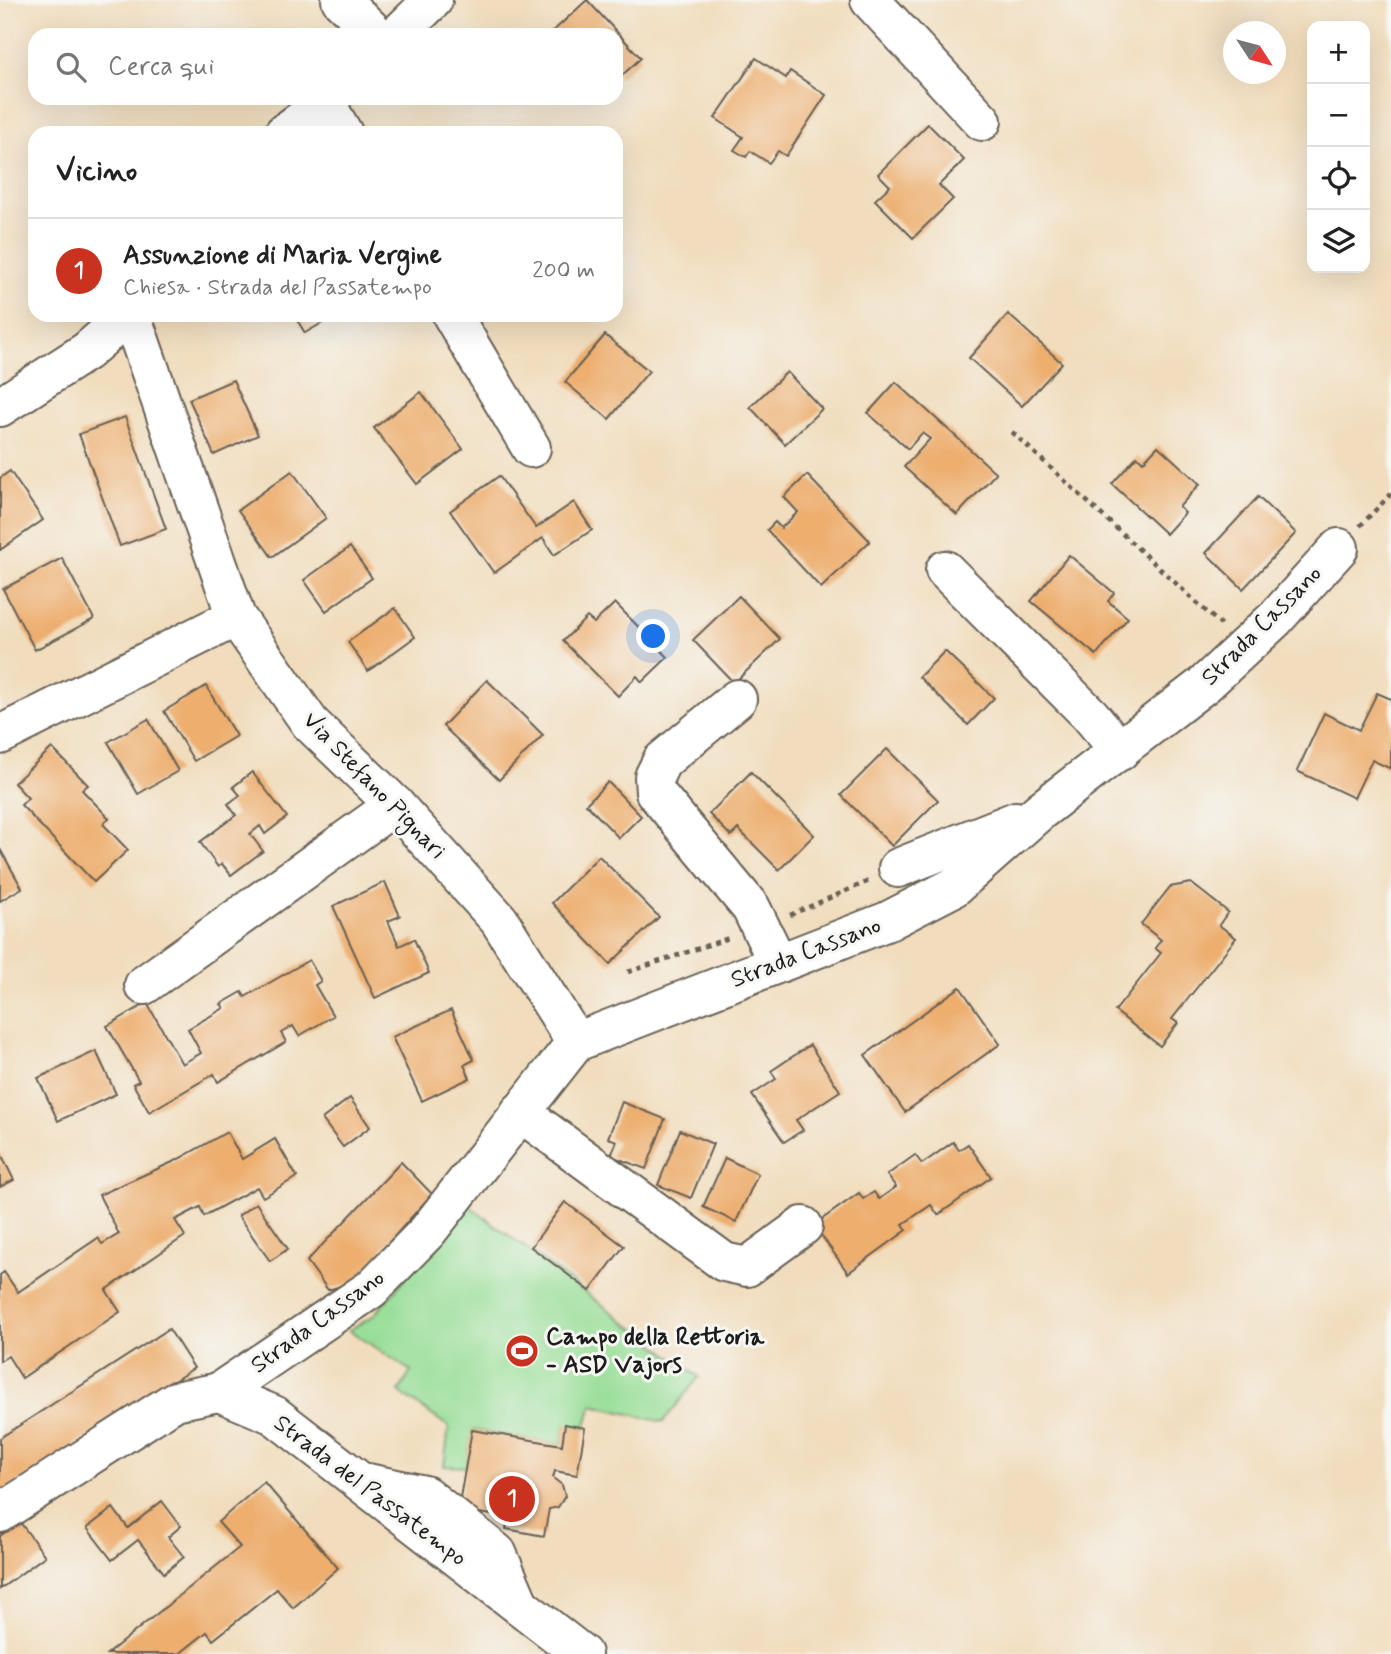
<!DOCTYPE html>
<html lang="it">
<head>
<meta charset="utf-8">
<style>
	body { margin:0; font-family:Mynerve,sans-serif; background:#f2f2f2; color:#222 }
	.controls { position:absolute; right:21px; top:21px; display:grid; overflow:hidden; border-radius:14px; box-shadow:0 7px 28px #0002 }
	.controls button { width:63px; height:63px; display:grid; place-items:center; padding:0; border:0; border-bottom:2px solid #e0e0e0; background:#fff; color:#222; font:35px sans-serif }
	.compass { position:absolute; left:1223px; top:21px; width:63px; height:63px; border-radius:50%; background:#fff; box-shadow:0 7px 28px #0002; rotate:126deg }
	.you { position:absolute; left:654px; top:637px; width:24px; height:24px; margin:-18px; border:5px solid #fff; border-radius:50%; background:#1a73e8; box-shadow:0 0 0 10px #1a73e833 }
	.badge { display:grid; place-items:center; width:46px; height:46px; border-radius:50%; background:#c8321e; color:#fff; font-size:23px; font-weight:700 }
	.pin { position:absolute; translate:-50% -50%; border:4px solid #fff; box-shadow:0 2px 7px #0006 }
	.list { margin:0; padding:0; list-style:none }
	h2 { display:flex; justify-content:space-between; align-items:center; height:91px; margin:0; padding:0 28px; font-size:30px }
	h2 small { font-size:23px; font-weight:400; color:#767676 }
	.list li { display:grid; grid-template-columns:46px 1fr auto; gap:21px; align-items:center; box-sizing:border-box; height:105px; padding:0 28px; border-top:2px solid #e0e0e0 }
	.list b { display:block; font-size:26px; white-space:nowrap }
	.list p { margin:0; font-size:23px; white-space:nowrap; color:#767676 }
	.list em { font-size:23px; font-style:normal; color:#767676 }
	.icon { flex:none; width:38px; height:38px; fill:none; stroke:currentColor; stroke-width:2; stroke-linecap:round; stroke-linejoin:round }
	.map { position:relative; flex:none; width:1391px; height:1654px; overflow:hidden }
	.search { position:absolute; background:#fff; box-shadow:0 7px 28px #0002; left:28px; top:28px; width:595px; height:77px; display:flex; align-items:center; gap:18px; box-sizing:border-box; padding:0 24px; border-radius:21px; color:#767676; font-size:26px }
	.panel { position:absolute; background:#fff; box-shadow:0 7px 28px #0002; left:28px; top:126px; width:595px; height:196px; border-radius:21px }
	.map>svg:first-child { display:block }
	.green { fill:#98de97; stroke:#5a7d5a; stroke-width:2 }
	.building { fill:#edae6e }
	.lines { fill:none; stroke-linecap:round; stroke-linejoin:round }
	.minor-casing { stroke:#676054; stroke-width:42 }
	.path { stroke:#676054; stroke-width:4.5; stroke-dasharray:5 5; stroke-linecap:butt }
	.minor { stroke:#fff; stroke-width:38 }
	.labels { text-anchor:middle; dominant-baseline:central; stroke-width:6; stroke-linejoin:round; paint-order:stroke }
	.street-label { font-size:24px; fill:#1c1c1c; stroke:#f6f6f2 }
	.poi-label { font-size:24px; font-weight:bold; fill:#1c1c1c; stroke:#f6f6f2; text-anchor:start }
</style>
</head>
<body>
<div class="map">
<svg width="1391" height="1654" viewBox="0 0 1391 1654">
	<rect width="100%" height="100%" fill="#f6f6f2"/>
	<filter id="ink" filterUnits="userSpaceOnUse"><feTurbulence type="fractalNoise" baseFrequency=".0143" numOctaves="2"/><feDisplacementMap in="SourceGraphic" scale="14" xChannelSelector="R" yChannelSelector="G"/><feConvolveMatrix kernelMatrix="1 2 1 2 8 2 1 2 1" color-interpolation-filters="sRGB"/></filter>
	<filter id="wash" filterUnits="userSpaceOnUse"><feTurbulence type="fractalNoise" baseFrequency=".00686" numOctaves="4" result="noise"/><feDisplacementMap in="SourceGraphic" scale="28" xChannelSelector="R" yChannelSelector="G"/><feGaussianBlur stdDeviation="1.57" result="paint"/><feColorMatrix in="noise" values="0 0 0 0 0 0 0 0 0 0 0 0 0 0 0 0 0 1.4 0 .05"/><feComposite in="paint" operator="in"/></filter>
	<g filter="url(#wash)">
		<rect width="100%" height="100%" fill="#f1ddbd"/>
		<path class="green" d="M468,1205L699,1377L663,1422L592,1405L585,1428L565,1425L562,1445L473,1430L466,1467L444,1466L449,1427L399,1392L411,1371L349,1330L373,1316Z"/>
		<g id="blocks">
			<g class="building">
				<path d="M587,0L641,58L618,79L616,35H549Z"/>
				<path d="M756,58L786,78L790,71L826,95L786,156L778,151L769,163L750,151L746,157L734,150L743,137L715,118Z"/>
				<path d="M928,124L964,160L939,185L953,199L913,238L875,200L890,186L878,174Z"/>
				<path d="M1008,314L1062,363L1022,406L969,358Z"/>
				<path d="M294,315H336L305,333Z"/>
				<path d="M605,335L649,371L609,419L565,382Z"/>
				<path d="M787,372L822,409L785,444L750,407Z"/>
				<path d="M233,380L258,435L214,455L189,399Z"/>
				<path d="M896,382L996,473L957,515L904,467L930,439L922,433L908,449L868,413Z"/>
				<path d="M421,392L463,449L417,484L374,428Z"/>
				<path d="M125,417L166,529L120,546L79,434Z"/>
				<path d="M1158,446L1200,484L1179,507L1185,513L1166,534L1112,484L1137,456L1143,462Z"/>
				<path d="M10,471L43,520L0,550V478Z"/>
				<path d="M292,471L326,518L272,557L238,510Z"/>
				<path d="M807,475L870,541L821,588L767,530L775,522L781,528L798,512L784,497Z"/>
				<path d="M499,476L536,528L574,502L592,530L554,555L543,538L494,573L450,511Z"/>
				<path d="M1258,497L1296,533L1243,589L1206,553Z"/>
				<path d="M350,547L372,578L326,611L304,580Z"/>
				<path d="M1069,555L1114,593L1108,601L1128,618L1096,655L1031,601Z"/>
				<path d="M62,558L94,619L35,650L3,589Z"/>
				<path d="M739,596L780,639L734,683L693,640Z"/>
				<path d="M615,603L668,657L642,682L637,676L618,696L563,641L587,617L594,623Z"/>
				<path d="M395,608L415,637L368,671L348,642Z"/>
				<path d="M945,651L994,698L968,725L919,677Z"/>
				<path d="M487,680L543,735L499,780L443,726Z"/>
				<path d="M206,686L236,736L194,761L164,711Z"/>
				<path d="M1377,693L1391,699V769L1372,760L1354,798L1297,771L1324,713L1359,730Z"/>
				<path d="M148,719L178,771L138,794L108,742Z"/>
				<path d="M52,748L88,785L82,790L109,818L103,824L128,850L94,882L21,805L28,798L14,783Z"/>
				<path d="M887,749L938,800L892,846L841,795Z"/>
				<path d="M252,772L287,817L265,834L260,826L250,834L263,851L231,875L222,864L218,867L200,842L236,815L228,804L240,795L233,787Z"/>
				<path d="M751,772L814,835L779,870L738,829L731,836L709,814Z"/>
				<path d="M608,782L641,816L619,838L586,804Z"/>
				<path d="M0,849L22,888L0,901Z"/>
				<path d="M599,856L659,917L610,964L552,903Z"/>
				<path d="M385,882L400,916L388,921L399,946L414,939L429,973L375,998L333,906Z"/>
				<path d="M1191,883L1228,912L1219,925L1236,938L1172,1019L1178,1023L1160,1046L1115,1011L1161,953L1155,948L1161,940L1141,924L1170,887Z"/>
				<path d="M309,960L321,981L315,985L333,1016L299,1036L293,1026L281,1033L286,1042L218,1082L214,1074L149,1112L133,1084L139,1081L107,1026L147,1003L182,1064L201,1053L188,1029L224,1008L221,1004L242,992L245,997Z"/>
				<path d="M960,987L1000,1044L905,1112L865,1055Z"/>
				<path d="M451,1010L474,1060L464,1065L470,1078L422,1101L392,1037Z"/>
				<path d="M810,1045L840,1091L796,1120L803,1130L784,1142L752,1095L776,1079L771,1071Z"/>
				<path d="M96,1051L116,1094L58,1121L38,1078Z"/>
				<path d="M350,1098L370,1127L343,1147L322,1119Z"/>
				<path d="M622,1102L665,1119L646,1169L611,1156L617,1141L608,1138Z"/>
				<path d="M680,1130L713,1144L691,1198L658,1185Z"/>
				<path d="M227,1132L242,1159L275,1139L297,1177L263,1197L257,1187L204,1216L200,1207L175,1220L185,1236L106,1290L120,1312L22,1378L8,1356L0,1361V1275L4,1272L18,1292L98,1238L102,1244L119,1234L99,1195L175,1161Z"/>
				<path d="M953,1142L959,1150L968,1144L991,1177L938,1215L931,1205L903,1224L907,1230L848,1273L814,1225L859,1193L863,1199L874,1192L879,1199L896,1187L887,1175L915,1155L922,1164Z"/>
				<path d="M0,1152L14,1180L0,1187Z"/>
				<path d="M725,1158L758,1174L736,1222L703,1207Z"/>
				<path d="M401,1162L432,1194L354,1282L328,1290L307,1261Z"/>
				<path d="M565,1202L624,1246L590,1291L531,1247Z"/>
				<path d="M256,1203L288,1249L270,1261L238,1216Z"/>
				<path d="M169,1329L194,1368L0,1493V1438Z"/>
				<path d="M565,1424L585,1428L577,1475L555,1471L553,1478L562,1485L565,1496L558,1507L549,1509L544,1536L506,1529L508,1518L458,1509L472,1430L562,1445Z"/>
				<path d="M264,1482L338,1568L293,1608L277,1589L213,1640L207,1632L179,1654H107L240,1547L218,1522Z"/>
				<path d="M162,1501L181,1526L168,1537L184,1557L164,1573L138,1540L112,1560L87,1528L113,1508L128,1528Z"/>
				<path d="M20,1522L45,1556L0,1589V1536Z"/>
			</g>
		</g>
	</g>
	<g filter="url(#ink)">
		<use href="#blocks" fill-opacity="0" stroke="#676054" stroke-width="2"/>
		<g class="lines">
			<defs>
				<g id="minor">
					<path d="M341,0L377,35"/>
					<path d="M870,0L982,121"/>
					<path d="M397,35L433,0"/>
					<path d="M326,104L343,133"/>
					<path d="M284,133L332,98"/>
					<path d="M131,315L236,617L310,723L395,805L499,920L576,1042"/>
					<path d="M452,315L531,448"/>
					<path d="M0,407L87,351L128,315"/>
					<path d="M945,570L1090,715L1120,751"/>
					<path d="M737,699L662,761L654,777L655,792L751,908L778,963"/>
					<path d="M0,735L236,617"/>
					<path d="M898,868L1016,821"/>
					<path d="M144,985L395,805"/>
					<path d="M520,1112L724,1262L747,1267L803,1226"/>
					<path d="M219,1392L371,1289L427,1232L576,1042L888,921L954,887L1040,811L1205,684L1275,619L1339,548"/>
					<path d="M368,1483L425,1495L497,1553L519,1604"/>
					<path d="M0,1513L175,1401L219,1392L274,1415L582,1654"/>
				</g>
			</defs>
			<use href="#minor" class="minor-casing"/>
			<g class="path">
				<path d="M1012,432L1221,625"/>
				<path d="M1360,526L1391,494"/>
				<path d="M790,915L869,881"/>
				<path d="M628,972L729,938"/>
			</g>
			<use href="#minor" class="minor"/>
		</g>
	</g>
	<defs>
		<symbol id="stadium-disc" viewBox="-11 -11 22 22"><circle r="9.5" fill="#c8321e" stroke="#f6f6f2"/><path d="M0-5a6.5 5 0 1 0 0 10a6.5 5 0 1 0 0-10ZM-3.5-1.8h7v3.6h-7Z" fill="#fff"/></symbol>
	</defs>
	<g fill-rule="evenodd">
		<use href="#stadium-disc" x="503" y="1332" width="38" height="38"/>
	</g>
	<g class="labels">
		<g class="street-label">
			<text transform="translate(1262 626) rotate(-45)">Strada Cassano</text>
			<text transform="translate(374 786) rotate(46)">Via Stefano Pignari</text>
			<text transform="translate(806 953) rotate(-21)">Strada Cassano</text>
			<text transform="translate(318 1322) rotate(-36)">Strada Cassano</text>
			<text transform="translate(370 1491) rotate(37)">Strada del Passatempo</text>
		</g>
		<g class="poi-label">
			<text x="546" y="1337">Campo della Rettoria<tspan x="546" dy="28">- ASD Vajors</tspan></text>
		</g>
	</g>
</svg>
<div class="controls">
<button>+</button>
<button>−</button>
<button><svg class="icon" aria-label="locate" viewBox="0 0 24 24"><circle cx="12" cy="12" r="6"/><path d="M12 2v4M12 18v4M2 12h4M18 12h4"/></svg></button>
<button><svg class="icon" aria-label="layers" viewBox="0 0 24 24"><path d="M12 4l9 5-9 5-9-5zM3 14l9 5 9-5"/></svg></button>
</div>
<svg class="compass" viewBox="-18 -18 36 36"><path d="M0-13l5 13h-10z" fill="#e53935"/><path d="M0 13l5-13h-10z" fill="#767676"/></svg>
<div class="you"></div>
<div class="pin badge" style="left:512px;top:1499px">1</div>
<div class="search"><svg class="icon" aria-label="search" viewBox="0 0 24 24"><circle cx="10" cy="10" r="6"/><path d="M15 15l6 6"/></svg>Cerca qui</div>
<section class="panel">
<h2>Vicino<small></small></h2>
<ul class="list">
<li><span class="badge">1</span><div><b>Assunzione di Maria Vergine</b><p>Chiesa · Strada del Passatempo</p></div><em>200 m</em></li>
</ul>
</section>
</div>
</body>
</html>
